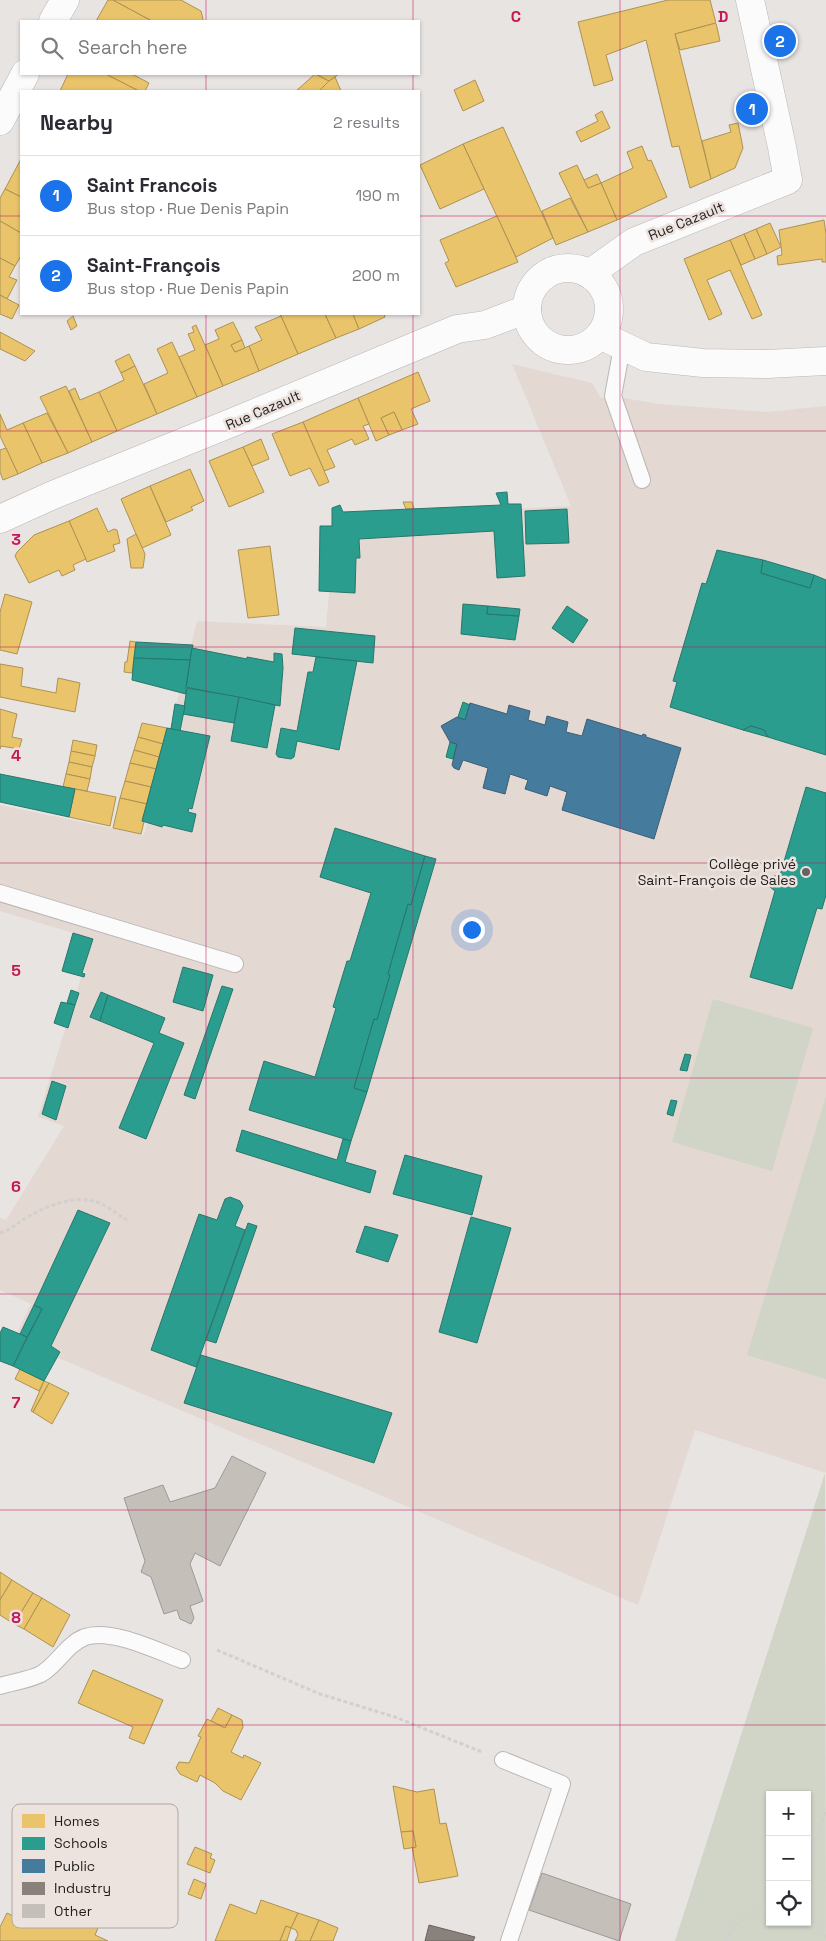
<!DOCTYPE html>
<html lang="en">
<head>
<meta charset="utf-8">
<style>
	body { margin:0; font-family:"Space Grotesk",sans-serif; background:#f7f7f7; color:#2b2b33 }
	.controls { position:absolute; right:15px; bottom:15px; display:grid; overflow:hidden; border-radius:0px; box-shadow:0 1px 4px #0004 }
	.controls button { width:45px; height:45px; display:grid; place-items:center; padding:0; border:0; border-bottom:1px solid #e1e1e2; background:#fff; color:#2b2b33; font:25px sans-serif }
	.you { position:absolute; left:471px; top:929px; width:18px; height:18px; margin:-12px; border:4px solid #fff; border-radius:50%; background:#1a73e8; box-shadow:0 0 0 8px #1a73e833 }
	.badge { display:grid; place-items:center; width:32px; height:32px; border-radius:50%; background:#1a73e8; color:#fff; font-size:16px; font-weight:700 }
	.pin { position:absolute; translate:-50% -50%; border:2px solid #fff; box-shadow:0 1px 5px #0006 }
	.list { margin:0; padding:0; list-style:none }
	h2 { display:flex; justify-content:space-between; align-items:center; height:65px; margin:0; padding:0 20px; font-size:21px }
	h2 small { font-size:16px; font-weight:400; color:#7c7c81 }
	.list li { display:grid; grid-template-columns:32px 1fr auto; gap:15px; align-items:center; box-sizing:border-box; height:80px; padding:0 20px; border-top:1px solid #e1e1e2 }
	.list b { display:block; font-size:19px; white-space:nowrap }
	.list p { margin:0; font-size:16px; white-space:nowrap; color:#7c7c81 }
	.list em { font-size:16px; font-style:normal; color:#7c7c81 }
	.icon { flex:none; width:28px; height:28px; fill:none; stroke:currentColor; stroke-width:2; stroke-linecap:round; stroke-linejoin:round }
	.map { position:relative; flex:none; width:826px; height:1941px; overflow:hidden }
	.search { position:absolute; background:#fff; box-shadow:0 1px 4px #0004; left:20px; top:20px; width:400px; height:55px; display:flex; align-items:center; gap:12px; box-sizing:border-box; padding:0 18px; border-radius:0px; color:#7c7c81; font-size:19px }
	.panel { position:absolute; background:#fff; box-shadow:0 1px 4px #0004; left:20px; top:90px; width:400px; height:225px; border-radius:0px }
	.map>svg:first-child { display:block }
	.built { fill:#e3d8d2 }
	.green { fill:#d0d5c8; fill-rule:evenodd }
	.homes { fill:#e9c46a; stroke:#ad9253 }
	.schools { fill:#2a9d8f; stroke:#27776c }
	.public { fill:#457b9d; stroke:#3a5f76 }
	.industry { fill:#8a817c; stroke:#6a635f }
	.building { fill:#c5bfba; stroke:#9c9997 }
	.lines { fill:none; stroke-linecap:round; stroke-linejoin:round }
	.lane-casing { stroke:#bab7b5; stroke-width:18 }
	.street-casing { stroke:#bab7b5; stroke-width:29 }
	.secondary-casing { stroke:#bab7b5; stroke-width:29 }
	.path { stroke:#d2d0cf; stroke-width:3; stroke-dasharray:4 2.5; stroke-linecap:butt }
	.lane { stroke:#fcfbfb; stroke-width:16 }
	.street { stroke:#fcfbfb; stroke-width:28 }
	.secondary { stroke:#fcfbfb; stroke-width:28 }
	.grid { fill:none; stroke:#c2185b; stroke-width:1; stroke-opacity:0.55 }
	.poi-dot { fill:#676361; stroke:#ece3de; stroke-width:2 }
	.labels { text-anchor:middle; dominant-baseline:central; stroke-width:5; stroke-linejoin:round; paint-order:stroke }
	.street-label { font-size:14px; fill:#211d1c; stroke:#ece3de }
	.poi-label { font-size:14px; fill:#211d1c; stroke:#ece3de; text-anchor:end }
	.key { fill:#ece3de; stroke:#afa8a4; stroke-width:1 }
	.key-label { font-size:14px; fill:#211d1c }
	.grid-label { font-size:16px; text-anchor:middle; font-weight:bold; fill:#c2185b; stroke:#ece3de; stroke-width:5; stroke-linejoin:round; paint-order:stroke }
</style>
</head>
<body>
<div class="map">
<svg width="826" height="1941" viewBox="0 0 826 1941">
	<rect width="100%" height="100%" fill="#e8e4e2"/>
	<path class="built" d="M512,364L592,383L601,398L613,396L658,404L767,412L826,406V1473L695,1430L638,1605L14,1339L31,1304L0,1290V1218L6,1220L64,1126L38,1117L93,939L0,911V805L144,835L197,621L326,627L336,517L571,506Z"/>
	<g class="green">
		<path d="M713,999L813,1028L772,1171L672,1142Z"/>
		<path d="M826,1096V1379L747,1355Z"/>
		<path d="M825,1473L826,1941H675ZM770,1795H807V1922H770Z"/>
	</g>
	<g class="homes">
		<path d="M108,0H113L152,21H96Z"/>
		<path d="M113,0H181L201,11L203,19L202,21H152Z"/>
		<path d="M668,0H710L716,23L675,34L711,179L690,188L679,146L672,147L646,40L606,55L613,80L594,86L578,22Z"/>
		<path d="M716,23L720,41L680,50L675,34Z"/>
		<path d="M68,74H106L139,91H60Z"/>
		<path d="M106,74H132L149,83L145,91H139Z"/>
		<path d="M315,74L329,81L319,91H296Z"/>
		<path d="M316,74H339L329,81Z"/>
		<path d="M335,77L341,91H319L329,81Z"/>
		<path d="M475,80L484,101L463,111L454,90Z"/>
		<path d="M602,111L610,128L581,142L576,132L598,121L595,115Z"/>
		<path d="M738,123L743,148L735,168L711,179L702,141L731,132L729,125Z"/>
		<path d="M503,127L553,238L516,257L463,144Z"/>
		<path d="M463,144L484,189L440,209L420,165Z"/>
		<path d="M642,146L648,161L651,160L667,197L617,220L601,183L633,168L627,152Z"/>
		<path d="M21,159V197L5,189Z"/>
		<path d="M577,165L588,188L601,183L617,220L588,232L559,173Z"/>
		<path d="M597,174L601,183L588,188L584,180Z"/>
		<path d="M5,189L21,197V233L0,221V198Z"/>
		<path d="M570,198L588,232L556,245L542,211Z"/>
		<path d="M497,216L518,262L456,287L445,263L449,261L440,240Z"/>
		<path d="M824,220L826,234V262H822V259L778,265L777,256L782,255L779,230Z"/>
		<path d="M0,221L21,233V256L15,266L0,258Z"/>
		<path d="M770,223L781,247L767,254L756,229Z"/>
		<path d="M756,229L767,254L755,259L744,234Z"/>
		<path d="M744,234L755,259L741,265L730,240Z"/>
		<path d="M730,240L762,315L752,319L730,270L707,280L722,314L709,320L684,259Z"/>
		<path d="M0,258L15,266L9,277L17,280L7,299L0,295Z"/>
		<path d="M0,295L19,305L12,319L0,314Z"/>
		<path d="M280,314H325L336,338L298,354Z"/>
		<path d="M325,314H353L359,329L336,338Z"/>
		<path d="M353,314H384L385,317L359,329Z"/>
		<path d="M73,316L77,326L71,330L67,321Z"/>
		<path d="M281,316L298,354L259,371L249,346L262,340L255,327Z"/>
		<path d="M233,322L242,340L231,345L235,352L249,346L259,371L223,386L205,345L219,339L215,330Z"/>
		<path d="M196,325L223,386L197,397L179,357L195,350L188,334L194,332L192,327Z"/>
		<path d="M0,332L35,351L25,361L0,349Z"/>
		<path d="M242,340L245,348L235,352L231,345Z"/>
		<path d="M172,342L197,397L157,414L144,384L168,373L157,349Z"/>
		<path d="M129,354L135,366L121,373L115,361Z"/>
		<path d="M135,366L157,414L117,431L99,392L124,380L121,373Z"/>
		<path d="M418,372L430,401L411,409L418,424L402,430L394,412L381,418L389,435L376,441L358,398Z"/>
		<path d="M66,386L92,442L68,453L40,397Z"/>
		<path d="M75,388L80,400L99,392L117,431L92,442L69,391Z"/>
		<path d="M358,398L369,424L363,426L369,439L355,445L352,439L327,450L335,467L324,471L303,422Z"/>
		<path d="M394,412L402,430L389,435L381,418Z"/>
		<path d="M47,413L68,453L42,463L23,423Z"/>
		<path d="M0,414L7,430L23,423L42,463L18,474L0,436Z"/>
		<path d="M303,422L329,482L319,486L310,468L290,476L272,434Z"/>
		<path d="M261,439L269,459L252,466L243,447Z"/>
		<path d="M243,447L264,492L229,507L209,461Z"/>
		<path d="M6,448L18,474L3,480L0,472V450Z"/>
		<path d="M190,469L204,501L191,507L193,510L166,522L150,486Z"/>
		<path d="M150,486L171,535L142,548L121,499Z"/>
		<path d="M403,502H412L414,509H406Z"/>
		<path d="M97,508L108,532L114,529L117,530L120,543L113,545L115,551L87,562L69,521Z"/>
		<path d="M69,521L86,559L73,565L75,570L62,576L59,570L29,583L15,556L17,552L34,535Z"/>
		<path d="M136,534L145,554L143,568H131L127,539Z"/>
		<path d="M270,546L279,615L248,618L238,550Z"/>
		<path d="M5,594L32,602L17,654L0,650V612Z"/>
		<path d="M130,641L136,642L132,673L124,672L125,662H127Z"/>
		<path d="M0,664L23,668L21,686L56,693L58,678L80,683L75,712L0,697Z"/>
		<path d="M0,709L17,714L12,737L22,739L19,749L1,746L0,749Z"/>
		<path d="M142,723L167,728L163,744L138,737Z"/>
		<path d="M138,737L163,744L159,757L134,750Z"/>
		<path d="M73,740L97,745L95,756L71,751Z"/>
		<path d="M134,750L159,757L156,769L130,763Z"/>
		<path d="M71,751L95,756L92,767L69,762Z"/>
		<path d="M69,762L92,767L90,779L66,774Z"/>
		<path d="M130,763L156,769L151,787L125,781Z"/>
		<path d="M66,774L90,779L87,791L63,787Z"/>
		<path d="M125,781L151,787L147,804L120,798Z"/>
		<path d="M75,789L116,797L110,826L69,817Z"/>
		<path d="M120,798L147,804L142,821L144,822L141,834L113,828Z"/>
		<path d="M20,1369L44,1381L39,1391L15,1379Z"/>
		<path d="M44,1381L49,1383L33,1412L31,1411Z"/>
		<path d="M49,1383L69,1393L52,1424L33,1412Z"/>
		<path d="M0,1572L12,1580L0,1600Z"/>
		<path d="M12,1580L33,1593L14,1624L0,1615V1600Z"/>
		<path d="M33,1593L42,1598L24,1629L14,1624Z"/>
		<path d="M42,1598L70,1615L53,1647L24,1629Z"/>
		<path d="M93,1670L163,1700L144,1744L129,1738L133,1727L78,1703Z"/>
		<path d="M218,1708L232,1715L225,1728L211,1721Z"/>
		<path d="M232,1715L242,1720L243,1727L231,1752L243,1758L244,1755L261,1763L241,1800L223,1791L215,1783L200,1775L197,1782L180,1774L176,1768L179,1762L189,1763L201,1737L198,1736L207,1719L225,1728Z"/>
		<path d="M393,1786L417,1792L434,1789L440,1824L446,1823L458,1876L419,1883L412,1847H416L413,1831L401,1832Z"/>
		<path d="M413,1831L416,1847L404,1849L401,1832Z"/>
		<path d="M195,1847L212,1854L210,1858L215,1860L210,1873L187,1864Z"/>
		<path d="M194,1879L206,1884L201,1899L188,1894Z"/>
		<path d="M261,1900L298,1913L291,1928L286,1926L280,1941H215L230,1904L256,1914Z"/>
		<path d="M44,1902L61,1910L59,1914L79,1924L81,1920L98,1928L95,1935L108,1941H0V1927L7,1913L32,1925Z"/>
		<path d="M298,1913L319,1920L310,1941H295L298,1935L296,1930L291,1928Z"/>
		<path d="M319,1920L338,1928L333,1941H310Z"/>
		<path d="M286,1926L291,1928L287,1941H280Z"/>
	</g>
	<g class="schools">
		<path d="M507,492L508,504H521L525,576L497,578L494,531L359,539L360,558H356L355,593L319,591L320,526H332V508L340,505L343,512L501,505L496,493Z"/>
		<path d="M567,509L569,543L526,544L525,511Z"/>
		<path d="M717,550L763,560L761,573L810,588L814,575L826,580V755L768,737L764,730L751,726L743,730L670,707L677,682L673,681L702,583L706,584Z"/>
		<path d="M763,560L814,575L810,588L761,573Z"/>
		<path d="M463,604L488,606L487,614L519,616L515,640L461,634Z"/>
		<path d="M488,606L520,609L519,616L487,614Z"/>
		<path d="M567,606L588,620L573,643L552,628Z"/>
		<path d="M295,628L375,636L373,663L292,654Z"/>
		<path d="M136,642L193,645L190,660L134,658Z"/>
		<path d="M192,648L247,659V657L274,662V653L282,654L283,668L280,706L186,687Z"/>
		<path d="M316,657L357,661L339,750L297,741L294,757L291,759L278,757L276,754L281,728L297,731L308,672H313Z"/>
		<path d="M134,658L190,660L186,687V694L132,680Z"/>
		<path d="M187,688L239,697L234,723L183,714Z"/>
		<path d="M239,697L275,705L267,748L231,741Z"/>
		<path d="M463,702L470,705L465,720L458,717Z"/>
		<path d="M175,704L185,706L180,731L171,729Z"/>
		<path d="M751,726L764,730L768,737L743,730Z"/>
		<path d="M167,728L210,736L192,809L189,808L188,812L196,814L192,832L163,825L162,827L142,821Z"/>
		<path d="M450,742L457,744L453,759L446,757Z"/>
		<path d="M0,774L75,789L69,817L0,802Z"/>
		<path d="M806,787L826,793V895L822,909L817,908L792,989L750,977L775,891L770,887V879L774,876L780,875Z"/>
		<path d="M335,828L425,856L411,905L408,904L388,974L390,975L377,1020L374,1019L354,1088L367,1092L351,1141L249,1110L264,1061L315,1077L336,1008L333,1007L347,961H350L371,893L320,877Z"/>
		<path d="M425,856L436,859L367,1092L354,1088L374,1019L377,1020L390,975L388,974L408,904L411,905Z"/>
		<path d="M73,933L93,939L82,973L85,974L84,977L62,971Z"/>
		<path d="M183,967L213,975L203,1011L173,1002Z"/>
		<path d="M222,986L233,989L195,1099L184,1095Z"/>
		<path d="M71,990L79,993L75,1005L67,1003Z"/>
		<path d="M101,992L108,995L100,1021L90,1017Z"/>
		<path d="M108,995L165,1018L159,1033L184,1043L146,1139L119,1128L154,1043L100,1021Z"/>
		<path d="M61,1002L75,1005L68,1028L54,1023Z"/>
		<path d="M685,1054L691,1055L687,1071L680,1070Z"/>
		<path d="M52,1081L66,1086L56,1120L42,1114Z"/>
		<path d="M671,1100L677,1101L673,1116L667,1114Z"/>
		<path d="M242,1130L337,1160L343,1139L351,1141L345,1162L376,1171L370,1193L236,1151Z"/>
		<path d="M405,1155L482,1176L472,1215L393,1194Z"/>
		<path d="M230,1197L240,1201L243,1206L235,1226L245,1230L196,1367L151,1350L199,1214L217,1220L225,1199Z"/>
		<path d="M78,1210L110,1223L51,1346L60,1352L44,1381L13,1366L42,1309L34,1305Z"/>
		<path d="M471,1217L511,1228L477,1343L439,1332Z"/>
		<path d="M248,1223L257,1226L216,1343L206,1340Z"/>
		<path d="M365,1226L398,1235L388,1262L356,1252Z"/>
		<path d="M34,1305L42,1309L27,1337L20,1334Z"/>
		<path d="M3,1327L27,1337L13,1366L0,1361V1333Z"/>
		<path d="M201,1355L392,1413L374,1463L184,1403Z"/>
	</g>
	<path class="public" d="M470,703L507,714L509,705L530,711L528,720L545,725L547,716L568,722L566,732L582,736L587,719L642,736L643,734L646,735V737L681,748L654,839L562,810L567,792L550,786L547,796L525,789L528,780L510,774L505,794L483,788L488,768L463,760L459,770L454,768L452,765L457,744L450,742L441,726L457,717L465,720Z"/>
	<path class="industry" d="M429,1925L475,1937L473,1941H425Z"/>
	<g class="building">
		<path d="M232,1456L266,1473L220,1566L195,1553L190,1564L203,1601L190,1606L194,1618L191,1624L180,1619L177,1610L164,1614L151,1577L141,1572L145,1561L124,1498L163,1485L170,1502L215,1488Z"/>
		<path d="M542,1873L631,1904L619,1941L529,1910Z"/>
	</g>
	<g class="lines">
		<defs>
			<g id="lane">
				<path d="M622,347L613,396L642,480"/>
				<path d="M0,893L235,964"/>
				<path d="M0,1686C12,1682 35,1679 44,1672C59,1662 67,1644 85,1637C111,1628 157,1651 182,1660"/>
				<path d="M503,1760L562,1784L509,1941"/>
			</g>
			<g id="street">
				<path d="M53,21L65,0"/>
				<path d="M0,121L25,74"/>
				<path d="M589,274L634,242L788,180L782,147L750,0"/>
			</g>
			<g id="secondary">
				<circle cx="568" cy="309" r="41"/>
				<path d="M600,335L646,357L703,363L767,364L826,361"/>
				<path d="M0,519L53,495L231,423L457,329L485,325L527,309"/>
			</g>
		</defs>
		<use href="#lane" class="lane-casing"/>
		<use href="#street" class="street-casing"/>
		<use href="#secondary" class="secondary-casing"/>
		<g class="path">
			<path d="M0,1233C11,1230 17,1223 26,1218C48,1205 75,1194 100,1203C109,1207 118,1215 127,1220"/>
			<path d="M217,1650L320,1694L395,1717L482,1752"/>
			<path d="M807,1865L826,1809"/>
			<path d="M807,1916L818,1926L826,1937"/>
			<path d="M726,1941C732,1922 752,1912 770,1908"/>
		</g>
		<use href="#lane" class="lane"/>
		<use href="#street" class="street"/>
		<use href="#secondary" class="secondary"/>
	</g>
	<path class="grid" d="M206,0V21M413,0V21M620,0V1941M206,74V91M413,74V91M0,216H21M419,216H826M206,314V1941M413,314V1941M0,431H826M0,647H826M0,863H826M0,1078H826M0,1294H826M0,1510H826M0,1725H826"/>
	<circle class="poi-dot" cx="806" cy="872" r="5"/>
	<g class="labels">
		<g class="street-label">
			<text transform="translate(686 221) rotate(-22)">Rue Cazault</text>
			<text transform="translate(263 410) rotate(-23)">Rue Cazault</text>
		</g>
		<g class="poi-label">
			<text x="796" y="864">Collège privé<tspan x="796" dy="16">Saint-François de Sales</tspan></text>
		</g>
	</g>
	<rect x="12" y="1804" width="166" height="124" rx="8" class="key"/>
	<rect x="22" y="1814" width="23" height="14" fill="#e9c46a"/>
	<rect x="22" y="1837" width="23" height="13" fill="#2a9d8f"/>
	<rect x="22" y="1859" width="23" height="14" fill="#457b9d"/>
	<rect x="22" y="1882" width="23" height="13" fill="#8a817c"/>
	<rect x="22" y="1904" width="23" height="14" fill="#c5bfba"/>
	<g class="key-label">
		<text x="54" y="1826">Homes</text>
		<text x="54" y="1848">Schools</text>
		<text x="54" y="1871">Public</text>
		<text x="54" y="1893">Industry</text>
		<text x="54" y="1916">Other</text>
	</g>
	<g class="grid-label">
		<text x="516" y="22">C</text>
		<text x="723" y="22">D</text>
		<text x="16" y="545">3</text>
		<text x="16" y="761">4</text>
		<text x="16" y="976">5</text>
		<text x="16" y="1192">6</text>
		<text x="16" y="1408">7</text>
		<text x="16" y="1623">8</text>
	</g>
</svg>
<div class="controls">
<button>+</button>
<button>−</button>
<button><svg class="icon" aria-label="locate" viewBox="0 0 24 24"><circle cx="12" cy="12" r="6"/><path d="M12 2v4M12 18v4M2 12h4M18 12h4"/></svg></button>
</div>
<div class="you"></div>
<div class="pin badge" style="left:752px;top:109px">1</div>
<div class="pin badge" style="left:780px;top:41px">2</div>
<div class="search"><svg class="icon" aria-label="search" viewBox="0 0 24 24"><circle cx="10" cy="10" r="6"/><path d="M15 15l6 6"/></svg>Search here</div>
<section class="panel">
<h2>Nearby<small>2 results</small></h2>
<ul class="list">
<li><span class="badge">1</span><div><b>Saint Francois</b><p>Bus stop · Rue Denis Papin</p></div><em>190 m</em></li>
<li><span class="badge">2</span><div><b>Saint-François</b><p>Bus stop · Rue Denis Papin</p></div><em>200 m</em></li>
</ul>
</section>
</div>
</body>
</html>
